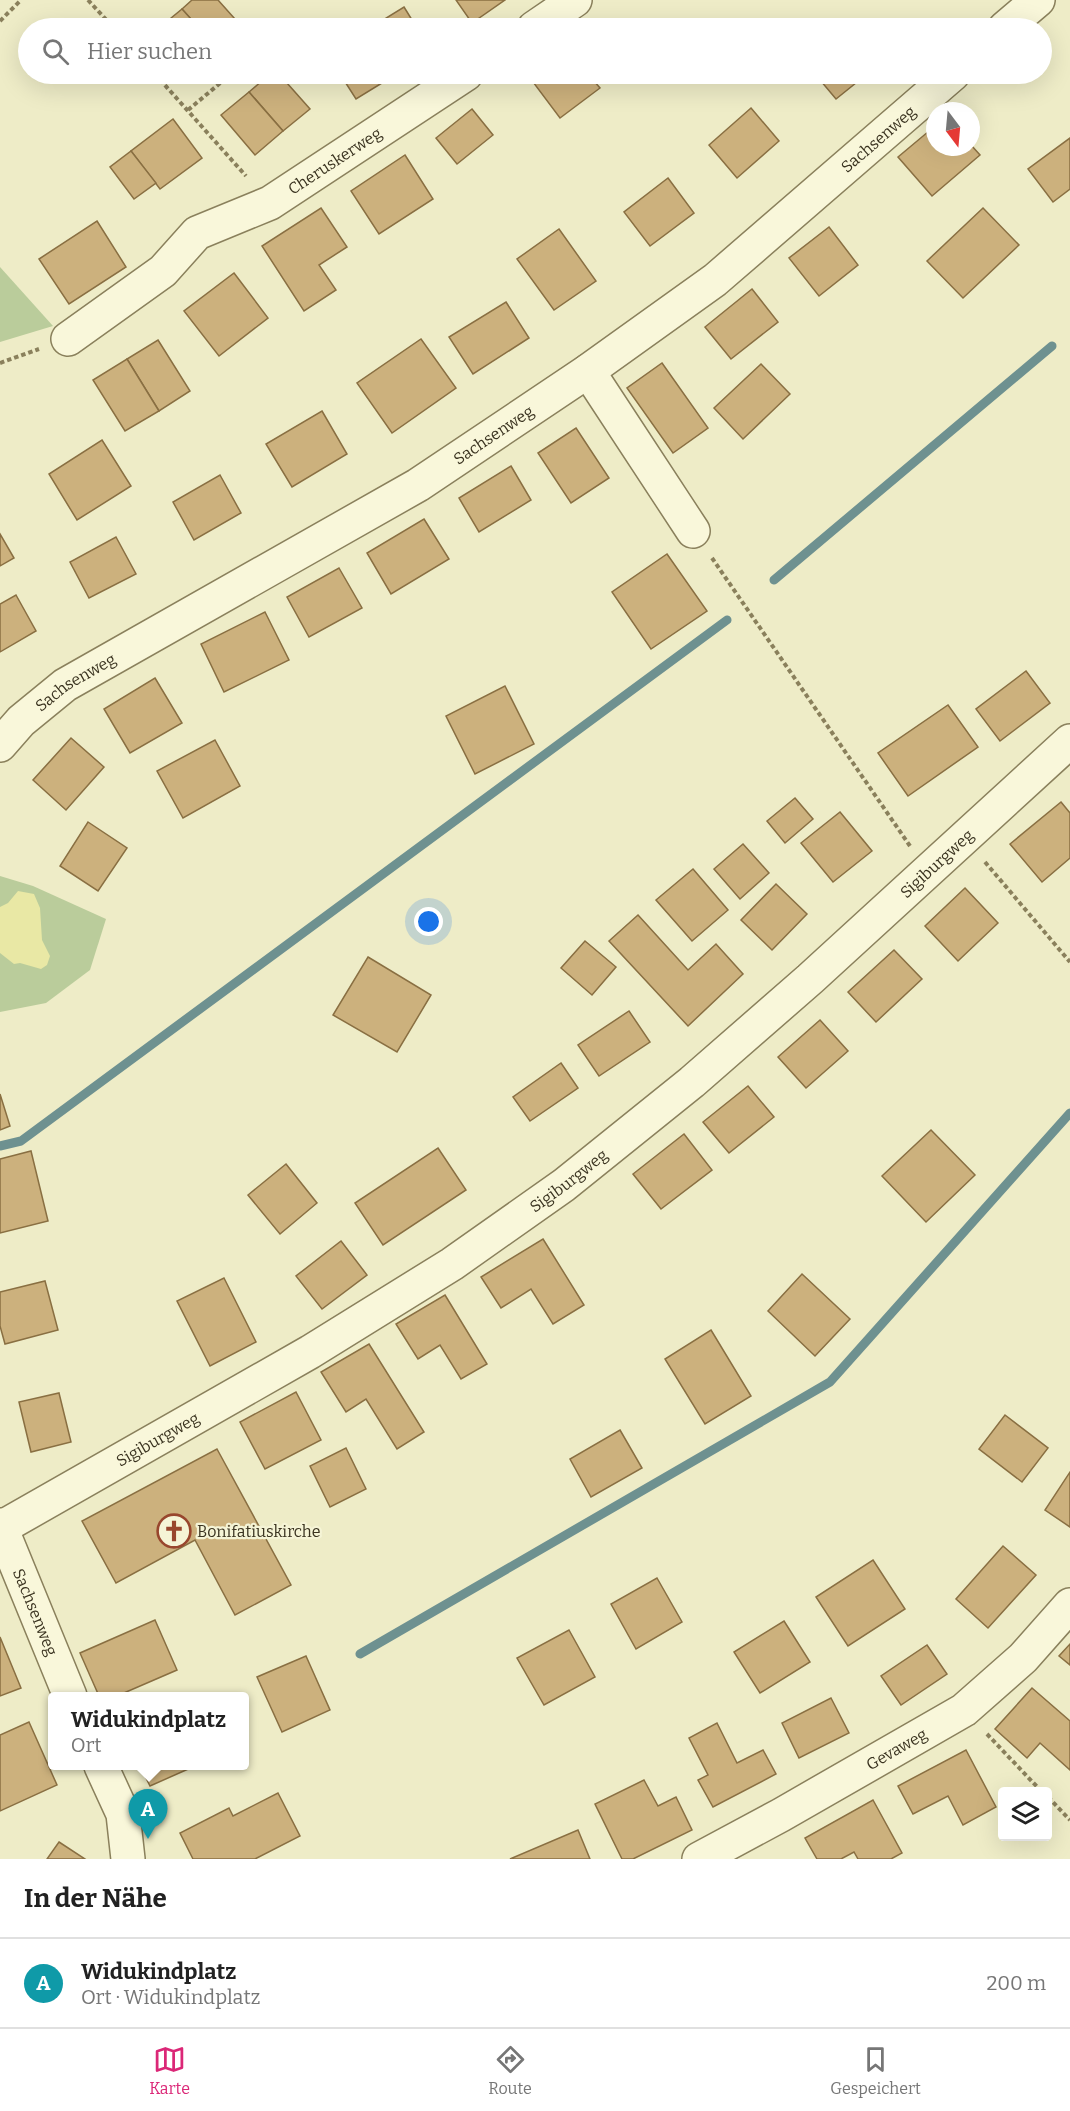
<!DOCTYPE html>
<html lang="de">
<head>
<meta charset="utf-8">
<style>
	body { margin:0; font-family:Bitter,serif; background:#f6f6f6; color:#222 }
	.controls { position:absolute; right:18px; bottom:18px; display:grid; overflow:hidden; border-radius:6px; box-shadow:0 6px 24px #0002 }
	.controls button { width:54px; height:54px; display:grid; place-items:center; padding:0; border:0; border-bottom:2px solid #e0e0e0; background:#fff; color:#222; font:30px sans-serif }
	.compass { position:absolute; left:926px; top:102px; width:54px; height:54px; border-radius:50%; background:#fff; box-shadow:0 6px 24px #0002; rotate:164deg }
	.you { position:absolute; left:429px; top:922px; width:21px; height:21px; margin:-15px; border:4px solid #fff; border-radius:50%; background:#1a73e8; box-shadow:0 0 0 9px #1a73e833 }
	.badge { display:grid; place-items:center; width:39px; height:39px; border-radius:50%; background:#db2777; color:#fff; font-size:20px; font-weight:700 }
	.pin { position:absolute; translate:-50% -50px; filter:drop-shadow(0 2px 3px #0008) }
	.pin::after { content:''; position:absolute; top:32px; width:21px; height:18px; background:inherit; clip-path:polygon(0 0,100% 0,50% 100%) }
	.popup { position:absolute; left:48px; top:1692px; width:201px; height:78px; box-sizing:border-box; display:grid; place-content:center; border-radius:6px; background:#fff; filter:drop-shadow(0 2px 4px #0005); font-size:20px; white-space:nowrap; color:#767676 }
	.popup b { font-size:22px; color:#222 }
	.popup::after { content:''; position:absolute; left:50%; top:100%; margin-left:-12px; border:12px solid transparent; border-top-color:#fff }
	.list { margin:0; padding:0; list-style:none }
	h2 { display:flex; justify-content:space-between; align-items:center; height:78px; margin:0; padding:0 24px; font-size:26px }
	h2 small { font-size:20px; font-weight:400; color:#767676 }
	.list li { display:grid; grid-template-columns:39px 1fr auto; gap:18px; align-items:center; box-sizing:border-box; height:90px; padding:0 24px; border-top:2px solid #e0e0e0 }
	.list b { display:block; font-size:22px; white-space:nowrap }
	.list p { margin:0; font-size:20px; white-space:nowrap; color:#767676 }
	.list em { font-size:20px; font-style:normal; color:#767676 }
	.icon { flex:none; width:33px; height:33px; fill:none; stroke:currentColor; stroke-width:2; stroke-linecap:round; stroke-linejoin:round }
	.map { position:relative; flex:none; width:1070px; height:1859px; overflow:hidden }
	.search { position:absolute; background:#fff; box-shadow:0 6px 24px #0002; left:18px; right:18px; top:18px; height:66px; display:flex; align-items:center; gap:15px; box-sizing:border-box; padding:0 21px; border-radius:33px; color:#767676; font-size:22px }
	.sheet { height:168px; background:#fff }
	nav { display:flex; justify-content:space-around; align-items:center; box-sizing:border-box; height:84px; border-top:2px solid #e0e0e0; background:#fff; font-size:16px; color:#767676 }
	nav a { display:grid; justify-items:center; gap:3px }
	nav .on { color:#db2777 }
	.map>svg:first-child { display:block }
	.green { fill:#bacc9b }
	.sand { fill:#e9e8a5 }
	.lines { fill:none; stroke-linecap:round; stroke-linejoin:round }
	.stream { stroke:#6e9190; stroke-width:9 }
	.building { fill:#ccb17d; stroke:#896f42; stroke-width:1.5 }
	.minor-casing { stroke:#8a805c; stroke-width:36 }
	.path { stroke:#8a805c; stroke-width:4; stroke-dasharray:4.5 3; stroke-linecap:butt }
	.minor { stroke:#f9f7da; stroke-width:33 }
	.labels { text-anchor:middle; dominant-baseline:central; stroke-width:4.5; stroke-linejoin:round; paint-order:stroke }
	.street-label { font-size:16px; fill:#3a3320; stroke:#f5f4d6 }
	.poi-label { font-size:16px; fill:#3a3320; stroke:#f5f4d6; text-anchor:start }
</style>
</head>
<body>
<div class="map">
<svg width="1070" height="1859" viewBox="0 0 1070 1859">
	<rect width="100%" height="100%" fill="#eeecc7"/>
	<g class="green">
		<path d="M0,267L53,326L0,342Z"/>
		<path d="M0,876L33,886L106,919L90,970L46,1003L0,1012Z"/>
	</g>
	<path class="sand" d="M18,891L34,894L40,908L42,940L50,956L47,965L41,969L20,963L14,964L0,953V907L8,903Z"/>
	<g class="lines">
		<g class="stream">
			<path d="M774,580L1052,346"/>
			<path d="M0,1146L21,1141L727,620"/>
			<path d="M360,1654L830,1382L1070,1113"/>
		</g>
	</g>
	<g class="building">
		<path d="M192,0H218L243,28H199L182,9Z"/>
		<path d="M456,0H505L472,23Z"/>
		<path d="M404,7L417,28H370Z"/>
		<path d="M182,9L199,28H159Z"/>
		<path d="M270,74H279L310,109L283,131L249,92Z"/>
		<path d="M340,74H394L395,75L356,99Z"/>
		<path d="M544,74H588L600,88L560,118L533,82Z"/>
		<path d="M815,74H867L836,99Z"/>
		<path d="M249,92L283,131L255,155L221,115Z"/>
		<path d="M751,108L779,141L737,178L709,145Z"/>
		<path d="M472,109L493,135L457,164L436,138Z"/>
		<path d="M173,119L202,158L160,189L131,151Z"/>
		<path d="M935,126V147H971V145L980,155L932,196L898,157Z"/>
		<path d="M1070,138V189L1053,202L1028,169Z"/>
		<path d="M131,151L156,183L134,199L110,167Z"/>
		<path d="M405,155L433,199L379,234L351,191Z"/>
		<path d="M668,178L694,213L650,246L624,212Z"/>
		<path d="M321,208L347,247L319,265L336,290L304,311L262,246Z"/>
		<path d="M983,208L1019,245L963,298L927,261Z"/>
		<path d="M97,221L126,267L69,304L39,259Z"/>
		<path d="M829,227L858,265L819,296L789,258Z"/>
		<path d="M559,229L596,281L554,310L517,259Z"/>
		<path d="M234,273L268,318L219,356L184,311Z"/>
		<path d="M752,289L778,322L731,359L705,327Z"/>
		<path d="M506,302L529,338L473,374L449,337Z"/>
		<path d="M421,339L456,388L392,433L357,383Z"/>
		<path d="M158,340L190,391L159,411L127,359Z"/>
		<path d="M127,359L159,411L125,431L93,380Z"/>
		<path d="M662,363L708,428L673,453L627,388Z"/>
		<path d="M761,364L790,394L743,439L714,408Z"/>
		<path d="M322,411L347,454L292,487L266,444Z"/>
		<path d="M576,428L609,478L571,503L538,453Z"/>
		<path d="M102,440L131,486L77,520L49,474Z"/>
		<path d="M511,466L531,500L479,532L459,498Z"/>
		<path d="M220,475L241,513L194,540L173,502Z"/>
		<path d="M424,519L449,559L391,594L367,553Z"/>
		<path d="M0,534L14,558L0,566Z"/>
		<path d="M116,537L136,574L89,598L70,562Z"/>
		<path d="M667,554L707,611L651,649L612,592Z"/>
		<path d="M339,568L362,608L309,637L287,597Z"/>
		<path d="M16,595L36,631L0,652V604Z"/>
		<path d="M265,612L289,660L224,692L201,644Z"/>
		<path d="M1026,671L1050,703L1000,741L976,709Z"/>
		<path d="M155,678L182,723L130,753L104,709Z"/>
		<path d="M505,686L534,744L475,774L446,716Z"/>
		<path d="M948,705L978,747L908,796L878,753Z"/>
		<path d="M71,738L104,767L66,810L33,780Z"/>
		<path d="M215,740L240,786L183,818L157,771Z"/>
		<path d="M795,798L813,819L785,843L767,821Z"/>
		<path d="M1061,802L1070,813V858L1042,882L1010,844Z"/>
		<path d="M840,812L872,851L833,882L801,843Z"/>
		<path d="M88,822L127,848L98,891L60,866Z"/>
		<path d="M743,844L769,873L740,899L714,869Z"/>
		<path d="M693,869L728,910L692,941L656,900Z"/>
		<path d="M776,884L807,914L772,950L741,920Z"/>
		<path d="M965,888L998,923L958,961L925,926Z"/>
		<path d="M638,915L688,970L716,944L743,974L688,1026L609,941Z"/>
		<path d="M585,941L616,967L592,995L561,968Z"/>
		<path d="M894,950L922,979L876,1022L848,992Z"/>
		<path d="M368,957L431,995L397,1052L333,1015Z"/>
		<path d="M629,1011L650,1042L599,1076L578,1045Z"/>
		<path d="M820,1020L848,1051L806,1088L778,1057Z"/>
		<path d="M561,1063L578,1088L530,1121L513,1097Z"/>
		<path d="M748,1086L774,1117L729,1153L703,1122Z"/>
		<path d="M0,1094L10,1126L0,1130Z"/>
		<path d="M931,1130L975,1175L926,1222L882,1176Z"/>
		<path d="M684,1134L712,1170L661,1209L633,1174Z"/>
		<path d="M438,1148L466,1190L383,1245L355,1203Z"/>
		<path d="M31,1151L48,1221L0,1233V1159Z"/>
		<path d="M286,1164L317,1203L280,1234L248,1195Z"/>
		<path d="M543,1239L584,1305L553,1324L531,1289L501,1308L481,1277Z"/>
		<path d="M341,1241L367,1275L322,1309L296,1276Z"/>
		<path d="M802,1274L850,1319L815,1356L768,1311Z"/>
		<path d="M224,1278L256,1342L210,1366L177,1301Z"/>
		<path d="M45,1281L58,1330L5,1344L0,1326V1292Z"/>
		<path d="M445,1295L487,1364L461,1379L440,1345L418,1359L396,1324Z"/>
		<path d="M711,1330L751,1396L705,1424L665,1359Z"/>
		<path d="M369,1344L424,1432L397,1449L366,1399L346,1412L321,1372Z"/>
		<path d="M296,1392L321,1440L265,1469L240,1422Z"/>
		<path d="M59,1393L71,1442L31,1452L19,1402Z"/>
		<path d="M1005,1415L1048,1448L1022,1482L979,1449Z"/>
		<path d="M620,1430L642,1468L591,1497L570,1459Z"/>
		<path d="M346,1448L366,1489L330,1507L310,1466Z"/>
		<path d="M217,1449L291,1585L235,1615L195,1540L116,1583L82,1521Z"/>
		<path d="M1070,1472V1527L1045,1510Z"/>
		<path d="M1003,1546L1036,1575L988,1628L956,1599Z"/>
		<path d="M873,1560L905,1609L848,1646L816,1597Z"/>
		<path d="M657,1578L682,1622L636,1649L611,1604Z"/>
		<path d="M155,1620L177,1670L117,1696H99L80,1653Z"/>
		<path d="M784,1621L810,1662L760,1693L734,1652Z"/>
		<path d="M569,1630L595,1677L544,1705L517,1658Z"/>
		<path d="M0,1637L21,1688L0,1696Z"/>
		<path d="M1070,1644V1665L1059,1656Z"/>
		<path d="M927,1645L947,1674L901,1705L881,1676Z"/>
		<path d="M306,1656L330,1710L282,1732L257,1677Z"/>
		<path d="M1032,1688L1070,1721V1770L1040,1743L1027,1758L995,1729Z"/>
		<path d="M831,1698L849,1733L799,1758L782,1723Z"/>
		<path d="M29,1722L57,1785L0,1811V1735Z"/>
		<path d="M717,1723L737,1763L763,1750L776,1774L713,1807L698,1780L708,1775L689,1738Z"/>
		<path d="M966,1750L996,1807L963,1825L948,1796L913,1814L898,1786Z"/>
		<path d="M140,1766H195L150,1786Z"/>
		<path d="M644,1780L658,1806L676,1797L692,1830L633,1859H622L595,1804Z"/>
		<path d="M278,1793L300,1836L255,1859H193L180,1833L229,1808L233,1816Z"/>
		<path d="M873,1800L902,1853L891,1859H858L854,1852L841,1859H817L805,1838Z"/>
		<path d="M578,1830L590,1859H510Z"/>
		<path d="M59,1842L85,1859H47Z"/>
	</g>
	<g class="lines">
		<defs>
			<g id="minor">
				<path d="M534,28L575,0"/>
				<path d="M1005,28L1038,0"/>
				<path id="s1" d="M68,339L163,271L197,233L270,203L466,74"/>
				<path d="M588,371L693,531"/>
				<path id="s2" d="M0,745L21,721L65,685L418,485L588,371L715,280L953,74"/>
				<path id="s3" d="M0,1525L70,1696"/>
				<path id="s4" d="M1,1528L310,1352L452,1264L564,1185L692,1082L810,979L1070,741"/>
				<path d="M101,1766L123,1814L128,1859"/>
				<path id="s5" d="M699,1859L781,1815L964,1710L1023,1658L1070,1605"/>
			</g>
		</defs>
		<use href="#minor" class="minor-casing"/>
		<g class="path">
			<path d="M88,0L114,28"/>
			<path d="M0,21L21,0"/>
			<path d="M155,74L246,176"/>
			<path d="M188,110L231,74"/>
			<path d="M0,363L39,349"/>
			<path d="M712,558L910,846"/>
			<path d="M985,862L1070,962"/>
			<path d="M987,1734L1042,1792"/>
			<path d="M1048,1797L1070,1820"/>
		</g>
		<use href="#minor" class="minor"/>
	</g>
	<defs>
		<symbol id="church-ring" viewBox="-11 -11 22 22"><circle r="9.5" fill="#f5f4d6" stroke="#98462d" stroke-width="1.5"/><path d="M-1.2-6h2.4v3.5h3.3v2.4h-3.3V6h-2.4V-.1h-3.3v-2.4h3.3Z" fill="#98462d"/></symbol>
	</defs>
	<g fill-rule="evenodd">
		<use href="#church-ring" x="155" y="1512" width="38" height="38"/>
	</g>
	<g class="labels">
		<g class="street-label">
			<text stroke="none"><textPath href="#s2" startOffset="1071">Sachsenweg</textPath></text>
			<text stroke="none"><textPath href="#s1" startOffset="324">Cheruskerweg</textPath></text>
			<text stroke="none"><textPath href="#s2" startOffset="585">Sachsenweg</textPath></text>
			<text stroke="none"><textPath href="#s2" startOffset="99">Sachsenweg</textPath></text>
			<text stroke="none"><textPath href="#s4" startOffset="1152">Sigiburgweg</textPath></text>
			<text stroke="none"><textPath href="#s4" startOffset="666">Sigiburgweg</textPath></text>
			<text stroke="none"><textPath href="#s4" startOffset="180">Sigiburgweg</textPath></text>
			<text stroke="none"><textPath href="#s3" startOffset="94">Sachsenweg</textPath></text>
			<text stroke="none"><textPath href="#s5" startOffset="226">Gevaweg</textPath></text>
		</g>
		<g class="poi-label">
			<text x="197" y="1531">Bonifatiuskirche</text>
		</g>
	</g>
</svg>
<div class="controls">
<button><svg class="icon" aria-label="layers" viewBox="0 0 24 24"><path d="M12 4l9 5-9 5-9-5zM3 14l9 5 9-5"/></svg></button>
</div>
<svg class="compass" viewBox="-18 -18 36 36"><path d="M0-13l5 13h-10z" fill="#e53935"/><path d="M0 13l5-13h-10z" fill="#767676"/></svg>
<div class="you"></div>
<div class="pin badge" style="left:148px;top:1839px;background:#0f9aa8">A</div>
<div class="popup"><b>Widukindplatz</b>Ort</div>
<div class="search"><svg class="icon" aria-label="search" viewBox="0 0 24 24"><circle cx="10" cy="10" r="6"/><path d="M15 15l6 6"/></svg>Hier suchen</div>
</div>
<section class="sheet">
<h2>In der Nähe<small></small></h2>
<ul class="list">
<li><span class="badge" style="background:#0f9aa8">A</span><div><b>Widukindplatz</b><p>Ort · Widukindplatz</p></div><em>200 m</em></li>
</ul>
</section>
<nav>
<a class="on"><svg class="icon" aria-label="map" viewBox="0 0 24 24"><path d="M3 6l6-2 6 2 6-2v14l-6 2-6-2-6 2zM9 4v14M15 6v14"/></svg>Karte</a>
<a><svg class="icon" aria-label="directions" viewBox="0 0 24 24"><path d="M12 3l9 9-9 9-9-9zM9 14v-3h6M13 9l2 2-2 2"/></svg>Route</a>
<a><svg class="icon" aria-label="saved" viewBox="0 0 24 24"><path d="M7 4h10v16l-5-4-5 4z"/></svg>Gespeichert</a>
</nav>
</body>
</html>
